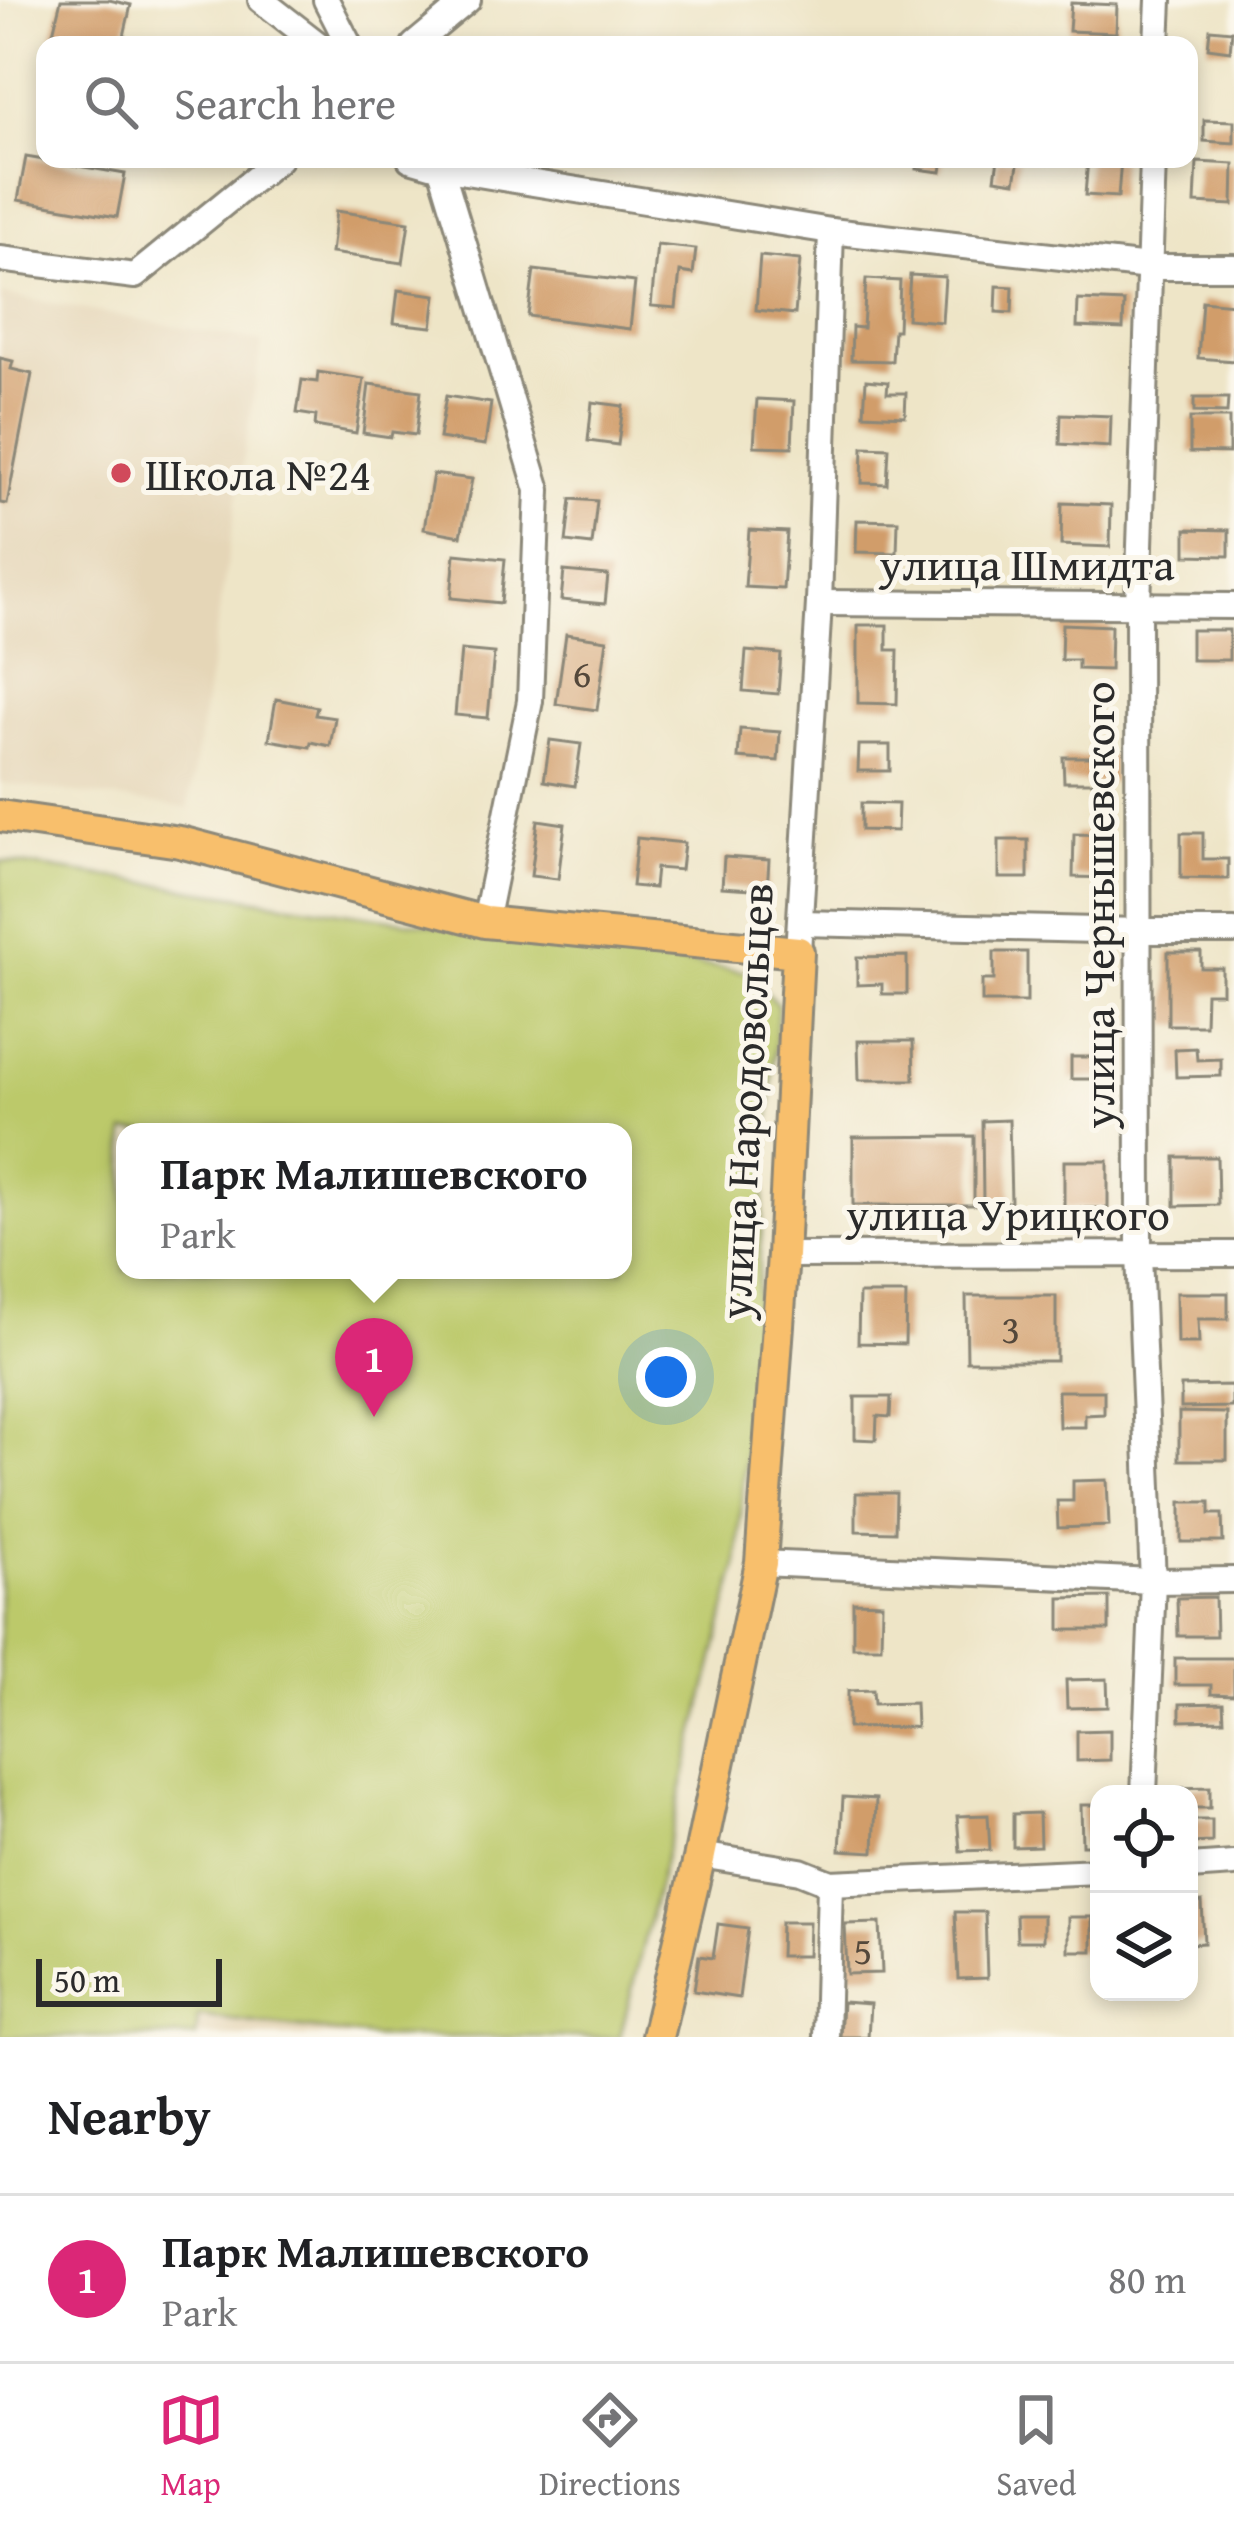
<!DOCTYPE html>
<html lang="en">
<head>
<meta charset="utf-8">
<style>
	body { margin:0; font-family:"Gentium Book Plus",serif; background:#f2f2f2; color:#202124 }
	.controls { position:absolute; right:36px; bottom:36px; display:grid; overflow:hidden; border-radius:24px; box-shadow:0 6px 18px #0003 }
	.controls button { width:108px; height:108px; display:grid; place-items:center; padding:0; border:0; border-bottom:3px solid #e0e0e0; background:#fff; color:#202124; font:60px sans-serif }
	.scale { position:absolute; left:36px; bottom:30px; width:186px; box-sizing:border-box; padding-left:12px; border:6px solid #2b2b2b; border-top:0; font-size:33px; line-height:42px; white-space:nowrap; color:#2b2b2b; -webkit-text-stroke:9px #fbf7ec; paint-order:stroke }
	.you { position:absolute; left:666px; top:1377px; width:42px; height:42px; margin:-30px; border:9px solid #fff; border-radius:50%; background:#1a73e8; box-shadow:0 0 0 18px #1a73e833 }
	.badge { display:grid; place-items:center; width:78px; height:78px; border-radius:50%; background:#db2777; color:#fff; font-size:39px; font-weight:700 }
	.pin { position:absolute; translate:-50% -99px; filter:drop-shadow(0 3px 6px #0008) }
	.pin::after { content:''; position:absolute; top:63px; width:42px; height:36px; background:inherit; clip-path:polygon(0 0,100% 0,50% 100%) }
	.popup { position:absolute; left:116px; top:1123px; width:516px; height:156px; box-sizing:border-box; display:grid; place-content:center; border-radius:24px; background:#fff; filter:drop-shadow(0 3px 9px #0005); font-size:39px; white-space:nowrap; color:#757577 }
	.popup b { font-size:45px; color:#202124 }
	.popup::after { content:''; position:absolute; left:50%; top:100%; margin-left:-24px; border:24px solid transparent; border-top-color:#fff }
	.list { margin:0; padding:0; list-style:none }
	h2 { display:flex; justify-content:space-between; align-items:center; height:156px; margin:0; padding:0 48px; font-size:51px }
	h2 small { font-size:39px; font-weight:400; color:#757577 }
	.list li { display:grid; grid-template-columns:78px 1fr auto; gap:36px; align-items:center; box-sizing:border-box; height:168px; padding:0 48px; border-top:3px solid #e0e0e0 }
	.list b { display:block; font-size:45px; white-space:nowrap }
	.list p { margin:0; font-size:39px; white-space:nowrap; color:#757577 }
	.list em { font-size:39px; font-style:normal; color:#757577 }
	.icon { flex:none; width:66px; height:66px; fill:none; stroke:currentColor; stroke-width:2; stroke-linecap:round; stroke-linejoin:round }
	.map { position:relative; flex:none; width:1234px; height:2037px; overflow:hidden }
	.search { position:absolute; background:#fff; box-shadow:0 6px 18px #0003; left:36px; right:36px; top:36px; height:132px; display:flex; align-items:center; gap:30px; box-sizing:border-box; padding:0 42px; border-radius:24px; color:#757577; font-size:45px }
	.sheet { height:324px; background:#fff }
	nav { display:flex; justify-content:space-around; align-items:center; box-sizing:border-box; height:168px; border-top:3px solid #e0e0e0; background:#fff; font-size:33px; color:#757577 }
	nav a { display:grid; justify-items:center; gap:6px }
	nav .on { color:#db2777 }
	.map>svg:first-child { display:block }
	.built { fill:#e5d6b7 }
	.green { fill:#bcc96a; stroke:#747a4a; stroke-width:3; fill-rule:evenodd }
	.building { fill:#d19d6a }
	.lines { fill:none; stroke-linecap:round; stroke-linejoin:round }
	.minor-casing { stroke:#8c8879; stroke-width:30 }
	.major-casing { stroke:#8c8879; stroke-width:36 }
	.minor { stroke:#fff; stroke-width:24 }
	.major { stroke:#f8bf6c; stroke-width:30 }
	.poi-dot { fill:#d1495b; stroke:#fbf7ec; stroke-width:4.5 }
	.labels { text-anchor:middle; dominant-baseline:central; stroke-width:10; stroke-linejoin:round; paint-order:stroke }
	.number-label { font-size:39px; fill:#54483b }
	.poi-label { font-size:45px; fill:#2b2b2b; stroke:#fbf7ec; text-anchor:start }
	.street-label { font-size:45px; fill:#2b2b2b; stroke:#fbf7ec }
</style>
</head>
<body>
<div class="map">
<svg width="1234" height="2037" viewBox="0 0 1234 2037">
	<rect width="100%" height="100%" fill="#fbf7ec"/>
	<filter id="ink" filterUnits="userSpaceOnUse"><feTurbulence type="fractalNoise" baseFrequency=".00833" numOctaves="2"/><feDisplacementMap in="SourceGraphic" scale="24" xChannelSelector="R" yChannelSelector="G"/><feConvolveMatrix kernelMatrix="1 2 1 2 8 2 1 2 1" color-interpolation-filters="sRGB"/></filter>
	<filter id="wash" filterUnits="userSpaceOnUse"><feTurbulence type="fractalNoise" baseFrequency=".004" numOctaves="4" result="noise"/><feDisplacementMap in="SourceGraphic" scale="48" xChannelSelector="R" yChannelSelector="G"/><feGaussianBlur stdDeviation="2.7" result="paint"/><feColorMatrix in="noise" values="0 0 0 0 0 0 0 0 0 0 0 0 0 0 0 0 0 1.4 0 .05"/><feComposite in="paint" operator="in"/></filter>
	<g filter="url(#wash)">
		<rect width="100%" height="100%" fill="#eee5c7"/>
		<g class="built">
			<path d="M0,294L262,342L188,808L0,783Z"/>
			<path d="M198,2016L375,2037H196Z"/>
		</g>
		<path class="green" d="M0,861L748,972L778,1006L737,1566L620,2037H375L198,2016L196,2037H0ZM125,1132H623V1270H125Z"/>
		<g id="blocks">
			<g class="building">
				<path d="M61,0H109L131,5L122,45H50Z"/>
				<path d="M1071,3L1117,5L1116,33L1069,31Z"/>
				<path d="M1210,29L1232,31L1230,51L1208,48Z"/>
				<path d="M1204,120L1234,121V143L1204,141Z"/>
				<path d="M26,157L125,174L117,217L18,200Z"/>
				<path d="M918,159H943L941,172L917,169Z"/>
				<path d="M998,159H1019L1015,182L995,179Z"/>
				<path d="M1088,159H1121L1118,197L1085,195Z"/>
				<path d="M1197,162L1234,164L1233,205L1195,203Z"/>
				<path d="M336,211L409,222L403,263L331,253Z"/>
				<path d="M657,245L696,249L693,274L680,272L676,308L651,306Z"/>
				<path d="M760,256L800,260L795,314L756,310Z"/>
				<path d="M534,270L635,282L630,329L528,316Z"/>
				<path d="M910,275L945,277L942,322L907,319Z"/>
				<path d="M866,279L900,281L898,330H894L892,361L851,360L852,327L863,328Z"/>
				<path d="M997,286L1013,287L1012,313L996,312Z"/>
				<path d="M398,290L436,295L432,327L394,323Z"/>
				<path d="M1078,300L1124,302L1123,329L1077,327Z"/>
				<path d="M1202,301L1234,304V361L1198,358Z"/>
				<path d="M0,358L13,361L11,369L32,374L7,504L0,503Z"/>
				<path d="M318,372L364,379L356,433L315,426L316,416L297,413L302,380L317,382Z"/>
				<path d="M866,380L888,382L887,393H906L905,416L864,414Z"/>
				<path d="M369,384L421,391L416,435L392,432L391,437L363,433Z"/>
				<path d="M446,396L491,403L485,445L439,438Z"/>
				<path d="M1194,398H1228L1227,413L1194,412Z"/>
				<path d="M757,399L794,401L792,447L754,446Z"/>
				<path d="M592,402L623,406L618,445L588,441Z"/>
				<path d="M1061,414L1111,416L1110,447L1060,444Z"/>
				<path d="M1190,418H1229V453L1190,452Z"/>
				<path d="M863,447L889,448L887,484L862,483Z"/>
				<path d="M433,474L472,479L461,536L424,529Z"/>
				<path d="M571,499L597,501L592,545L566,542Z"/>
				<path d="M1062,503L1111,505L1110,547L1061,545Z"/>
				<path d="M857,520L898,521L897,553L856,552Z"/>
				<path d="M1186,529L1229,530V556L1186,555Z"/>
				<path d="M749,530L787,532L783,589L745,587Z"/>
				<path d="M455,554L505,559L501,603L451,598Z"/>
				<path d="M564,571L608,575L605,604L561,600Z"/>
				<path d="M1062,624L1111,626L1110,670L1078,669V660H1061Z"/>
				<path d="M858,625H887V650H898L897,704L858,703Z"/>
				<rect x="1191" y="630" width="38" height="30"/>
				<path d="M566,634L607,640L597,710L556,704Z"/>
				<path d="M461,650L494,653L488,718L455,715Z"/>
				<path d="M746,651L781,654L778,694L743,691Z"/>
				<path d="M276,699L317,707L315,715L335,718L330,746L311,742L310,747L269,740Z"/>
				<path d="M740,729L780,732L778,761L738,758Z"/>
				<path d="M550,740L581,744L575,786L544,781Z"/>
				<path d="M859,745H890V771H858Z"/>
				<path d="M1063,757H1113V782H1064Z"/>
				<path d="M861,803L898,804L897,831L861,830Z"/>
				<path d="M538,820L565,824L558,879L531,876Z"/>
				<path d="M1181,833H1203V859H1228V879L1181,878Z"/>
				<path d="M1074,834L1109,835L1108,878L1073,877Z"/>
				<path d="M637,838L684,843L681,870L656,868L654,888L632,886Z"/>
				<rect x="999" y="840" width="29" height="38"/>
				<path d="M724,857L769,860L767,890L722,887Z"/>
				<path d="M994,952H1027V1002H982V980H994Z"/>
				<path d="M1168,952H1201V968H1222V993H1206L1205,1025H1168Z"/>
				<path d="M907,956V994H882V984L857,985V957Z"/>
				<path d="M858,1041H913L914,1080H859Z"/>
				<path d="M1196,1048L1197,1060L1221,1059V1076L1176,1077L1175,1049Z"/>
				<rect x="1071" y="1057" width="36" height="22"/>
				<path d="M1009,1120L1011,1202H983L982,1121Z"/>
				<path d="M974,1136V1205H853V1137Z"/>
				<path d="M1175,1157H1217L1218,1205L1175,1206Z"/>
				<rect x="1064" y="1161" width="44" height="47"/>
				<path d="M1176,1293H1228V1319H1198L1199,1343H1177Z"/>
				<path d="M859,1294H906L905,1344L858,1343Z"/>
				<path d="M966,1296H1056V1361H967Z"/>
				<path d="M1232,1385V1407L1181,1408V1386Z"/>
				<path d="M1058,1391H1104V1414L1085,1415V1427H1059Z"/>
				<path d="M855,1397H891L890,1417L877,1416L876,1440L855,1439Z"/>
				<path d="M1179,1412L1227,1413V1460H1179Z"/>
				<path d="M1107,1480L1109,1526L1058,1528L1057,1501H1073V1481Z"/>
				<path d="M856,1493H896L895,1532L856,1531Z"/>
				<path d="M1181,1502H1210V1514H1222L1223,1542H1181Z"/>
				<path d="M1109,1597V1630H1060V1598Z"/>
				<path d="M1215,1597L1216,1636H1178L1177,1598Z"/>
				<path d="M853,1602L882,1603L881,1647H853Z"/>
				<path d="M1175,1658H1234V1695L1211,1694V1685H1175Z"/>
				<path d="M1107,1679L1108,1707L1067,1708L1066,1680Z"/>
				<path d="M873,1690L874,1704L915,1703L916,1727L848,1728V1691Z"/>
				<path d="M1223,1703L1224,1720L1180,1721V1704Z"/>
				<path d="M1110,1730V1760L1077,1761V1731Z"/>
				<path d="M1210,1787V1808H1189V1794H1177V1788Z"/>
				<path d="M843,1797L876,1799L874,1852L840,1850Z"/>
				<path d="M1081,1805H1099V1845H1082Z"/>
				<path d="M1039,1813L1040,1846L1013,1847V1814Z"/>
				<path d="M988,1815L990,1850L960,1851L957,1816Z"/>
				<path d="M1189,1820H1212V1842L1189,1843Z"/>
				<path d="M1202,1902L1204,1943L1189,1944V1903Z"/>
				<path d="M955,1912H985L987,1978L958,1979Z"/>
				<path d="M1016,1915H1043V1941H1017Z"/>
				<rect x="1068" y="1917" width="24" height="34"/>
				<path d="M781,1922H809L808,1956H780Z"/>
				<path d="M880,1923L882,1973L847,1974L845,1924Z"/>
				<path d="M718,1924L748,1928L739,1998L694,1991L699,1956L713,1958Z"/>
				<path d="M842,2002L870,2004L868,2037H840Z"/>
			</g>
		</g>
	</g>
	<g filter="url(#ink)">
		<use href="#blocks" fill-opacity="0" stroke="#8c8879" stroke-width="3"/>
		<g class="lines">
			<defs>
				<g id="minor">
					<path d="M261,0L319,45"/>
					<path d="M326,0L349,45"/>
					<path d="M414,45L468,0"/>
					<path d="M1157,45L1159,0"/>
					<path d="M410,159L441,168L831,231L1149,267H1234"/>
					<path d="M441,168L538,490L530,701L485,922"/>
					<path d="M0,259L135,276L279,159"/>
					<path d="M819,603L1234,606"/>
					<path d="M801,923L1139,931H1234"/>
					<path d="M798,952L819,603L831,231"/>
					<path d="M783,1255L1234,1254"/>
					<path d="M761,1563L1153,1581L1234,1580"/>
					<path d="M1144,1794L1153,1581L1139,1255L1138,605L1153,159"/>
					<path d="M700,1855L800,1871L830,1883L1099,1871"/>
					<path d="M1189,1867L1234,1864"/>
					<path d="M826,2037L830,1883"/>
				</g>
				<path id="major" d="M0,816L180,842L485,922L798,952L783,1255L761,1563L700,1855L657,2037"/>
			</defs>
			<use href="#minor" class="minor-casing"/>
			<use href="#major" class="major-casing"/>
			<use href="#minor" class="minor"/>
			<use href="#major" class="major"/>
		</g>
	</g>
	<circle class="poi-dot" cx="121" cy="473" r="12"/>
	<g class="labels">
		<g class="number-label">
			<text x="582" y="672">6</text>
			<text x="1011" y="1328">3</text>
			<text x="863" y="1949">5</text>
		</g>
		<g class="poi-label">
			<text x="145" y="473">Школа №24</text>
		</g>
		<g class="street-label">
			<text x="1027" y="563">улица Шмидта</text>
			<text transform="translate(1097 905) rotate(-90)">улица Чернышевского</text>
			<text transform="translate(745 1101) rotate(-87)">улица Народовольцев</text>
			<text x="1008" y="1213">улица Урицкого</text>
		</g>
	</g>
</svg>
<div class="controls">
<button><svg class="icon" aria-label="locate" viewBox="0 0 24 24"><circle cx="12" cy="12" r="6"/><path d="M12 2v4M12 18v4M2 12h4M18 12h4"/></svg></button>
<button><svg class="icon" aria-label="layers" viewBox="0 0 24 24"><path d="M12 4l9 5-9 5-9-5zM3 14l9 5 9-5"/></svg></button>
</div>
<div class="scale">50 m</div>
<div class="you"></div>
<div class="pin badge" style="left:374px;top:1417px">1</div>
<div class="popup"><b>Парк Малишевского</b>Park</div>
<div class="search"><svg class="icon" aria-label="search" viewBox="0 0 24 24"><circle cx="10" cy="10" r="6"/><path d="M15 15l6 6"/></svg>Search here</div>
</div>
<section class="sheet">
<h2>Nearby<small></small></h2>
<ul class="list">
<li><span class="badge">1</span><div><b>Парк Малишевского</b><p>Park</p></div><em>80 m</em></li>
</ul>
</section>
<nav>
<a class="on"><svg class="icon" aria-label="map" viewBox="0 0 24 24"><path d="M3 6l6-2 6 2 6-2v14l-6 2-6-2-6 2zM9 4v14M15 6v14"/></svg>Map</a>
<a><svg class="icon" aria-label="directions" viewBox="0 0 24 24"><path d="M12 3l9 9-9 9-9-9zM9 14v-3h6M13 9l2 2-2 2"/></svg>Directions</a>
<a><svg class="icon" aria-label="saved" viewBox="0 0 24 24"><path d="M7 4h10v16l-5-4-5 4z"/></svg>Saved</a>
</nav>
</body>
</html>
